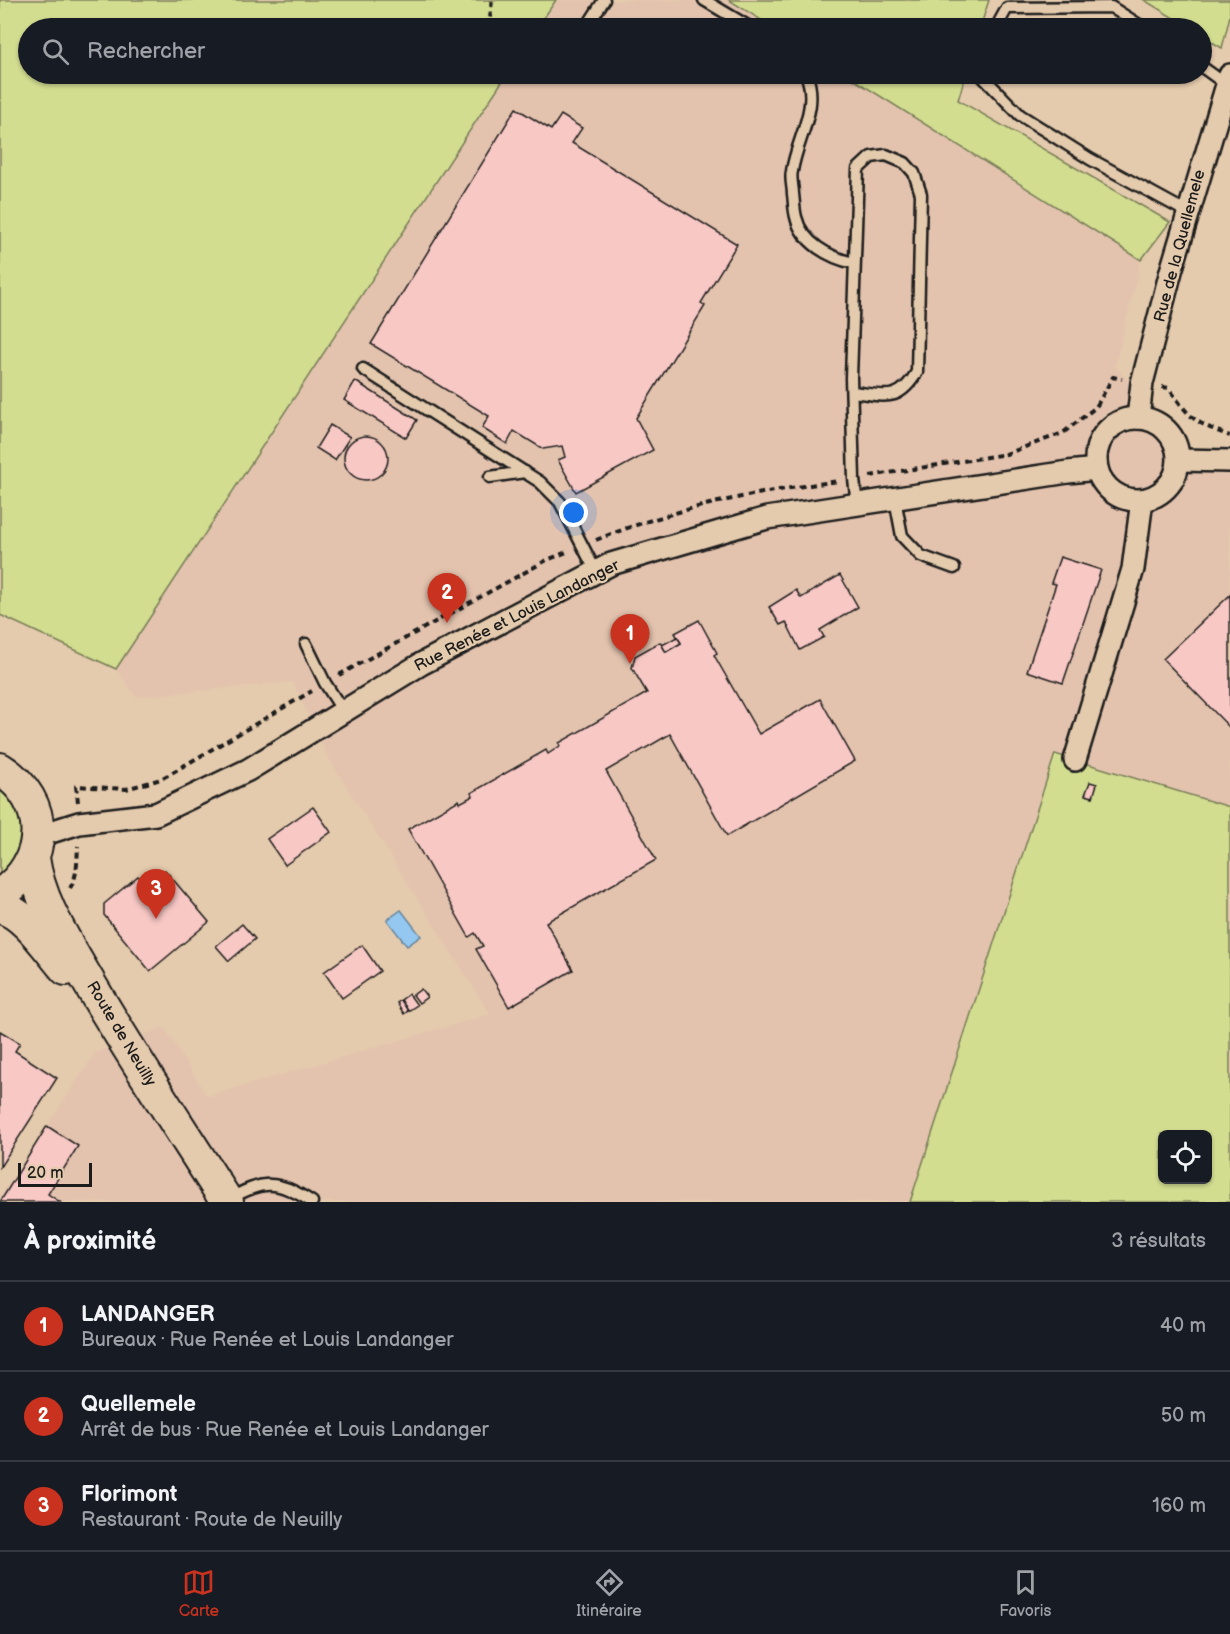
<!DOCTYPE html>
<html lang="fr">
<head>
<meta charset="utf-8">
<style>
	body { margin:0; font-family:"Balsamiq Sans",sans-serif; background:#242831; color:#f1f3f6 }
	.controls { position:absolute; right:18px; bottom:18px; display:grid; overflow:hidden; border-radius:9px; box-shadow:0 2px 4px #0004 }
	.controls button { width:54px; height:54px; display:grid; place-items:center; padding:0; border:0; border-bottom:2px solid #363941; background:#171b24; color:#f1f3f6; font:30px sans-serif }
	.scale { position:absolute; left:18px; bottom:15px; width:74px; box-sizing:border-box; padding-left:6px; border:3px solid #1c1c1c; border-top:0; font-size:16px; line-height:21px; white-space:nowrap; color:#1c1c1c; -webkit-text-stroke:4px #e5cbad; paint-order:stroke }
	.you { position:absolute; left:574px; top:513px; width:21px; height:21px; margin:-15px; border:4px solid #fff; border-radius:50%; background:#1a73e8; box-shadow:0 0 0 9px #1a73e833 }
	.badge { display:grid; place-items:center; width:39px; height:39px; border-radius:50%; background:#c8321e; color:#fff; font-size:20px; font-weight:700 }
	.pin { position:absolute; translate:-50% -50px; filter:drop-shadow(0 2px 3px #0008) }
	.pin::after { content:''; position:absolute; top:32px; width:21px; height:18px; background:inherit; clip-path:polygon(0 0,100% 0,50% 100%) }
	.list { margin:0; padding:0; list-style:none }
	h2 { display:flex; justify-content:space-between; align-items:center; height:78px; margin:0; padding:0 24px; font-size:26px }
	h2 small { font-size:20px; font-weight:400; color:#9ea1a6 }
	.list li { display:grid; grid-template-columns:39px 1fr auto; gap:18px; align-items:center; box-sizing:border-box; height:90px; padding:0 24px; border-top:2px solid #363941 }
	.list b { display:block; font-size:22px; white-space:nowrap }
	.list p { margin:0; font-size:20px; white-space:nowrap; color:#9ea1a6 }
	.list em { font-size:20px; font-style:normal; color:#9ea1a6 }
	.icon { flex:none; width:33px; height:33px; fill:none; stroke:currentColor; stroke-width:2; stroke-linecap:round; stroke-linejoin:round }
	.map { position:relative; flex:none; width:1230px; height:1202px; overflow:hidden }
	.search { position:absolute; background:#171b24; box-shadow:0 2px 4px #0004; left:18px; right:18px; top:18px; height:66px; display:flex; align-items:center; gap:15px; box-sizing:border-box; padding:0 21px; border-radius:33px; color:#9ea1a6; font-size:22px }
	.sheet { height:348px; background:#171b24 }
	nav { display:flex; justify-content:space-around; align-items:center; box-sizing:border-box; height:84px; border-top:2px solid #363941; background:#171b24; font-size:16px; color:#9ea1a6 }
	nav a { display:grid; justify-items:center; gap:3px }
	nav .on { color:#c8321e }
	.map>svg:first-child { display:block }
	.built { fill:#e3c3ae; fill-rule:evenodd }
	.green { fill:#d2dd90; stroke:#777c56; stroke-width:1.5; fill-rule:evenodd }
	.water { fill:#94c8f1; stroke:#64839c; stroke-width:1.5 }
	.building { fill:#f8c8c5; stroke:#1c1c1c; stroke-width:1.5 }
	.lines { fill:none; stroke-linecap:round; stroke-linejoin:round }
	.service-casing { stroke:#1c1c1c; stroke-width:15 }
	.minor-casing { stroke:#1c1c1c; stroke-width:26 }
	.secondary-casing { stroke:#1c1c1c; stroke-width:36 }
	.path { stroke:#1c1c1c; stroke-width:4; stroke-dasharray:6 4.5; stroke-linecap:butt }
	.service { stroke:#e5cbad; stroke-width:10 }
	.minor { stroke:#e5cbad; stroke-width:21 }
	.secondary { stroke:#e5cbad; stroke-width:32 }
	.labels { text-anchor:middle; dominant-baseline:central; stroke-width:4.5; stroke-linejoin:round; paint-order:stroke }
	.street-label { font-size:16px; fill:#1c1c1c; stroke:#e5cbad }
</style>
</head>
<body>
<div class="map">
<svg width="1230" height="1202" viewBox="0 0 1230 1202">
	<rect width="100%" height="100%" fill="#e5cbad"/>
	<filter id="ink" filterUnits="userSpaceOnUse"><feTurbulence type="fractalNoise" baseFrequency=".0167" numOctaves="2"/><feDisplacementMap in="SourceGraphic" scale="12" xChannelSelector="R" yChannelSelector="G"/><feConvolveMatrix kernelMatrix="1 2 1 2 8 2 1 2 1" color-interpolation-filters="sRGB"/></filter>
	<g filter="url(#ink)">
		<g class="built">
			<path d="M556,0H728L774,28H537Z"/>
			<path d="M507,74H845L1141,260L1115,366L1212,473H1230V1202H0V1197L95,1053L164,1027L207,1096L490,1014L326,754L293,682L136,697L116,669ZM1162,1134H1208V1180H1162Z"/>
		</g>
		<g class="green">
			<path d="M0,0H556L537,28H28V74H507L116,669L0,615Z"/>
			<path d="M729,0H989L980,28H774Z"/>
			<path d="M1144,0H1230V16L1222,48L1202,36V28H1190Z"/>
			<path d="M845,74H966L958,100L1170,222L1141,260Z"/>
			<path d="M1055,754L1230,807V1202H910ZM1162,1134H1208V1180H1162Z"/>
			<path d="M0,786L17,804L23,821V840L17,858L0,876Z"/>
		</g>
		<path class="water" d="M401,910L421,936L407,946L387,920Z"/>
		<g class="building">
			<path d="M516,108L551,130L561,115L582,128L572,143L737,244L701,303L705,306L636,418L653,450L576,492L558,460L565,457L562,446L543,449L514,431L507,444L482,428L489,416L371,344Z"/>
			<path d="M355,381L417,420L406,438L344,400Z"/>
			<path d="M330,425L350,437L335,460L316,448Z"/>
			<circle cx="366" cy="458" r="22"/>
			<path d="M1060,557L1101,570L1063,683L1027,671L1056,584L1051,583Z"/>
			<path d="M840,575L858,607L820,630L824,637L800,650L786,622L780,625L769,607L796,590L801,598Z"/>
			<path d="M1230,595V728L1163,659Z"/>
			<path d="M699,620L717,653L714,655L759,734L820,699L855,761L727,836L670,734L606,771L656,860L546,922L573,970L509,1007L476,949L483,946L475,933L469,937L408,829L459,800L460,803L473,796L471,793L546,750L548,754L560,746L559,743L647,693L632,668L635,656L660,642L666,652L681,643L675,633Z"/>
			<path d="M677,637L681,643L666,652L662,645Z"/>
			<path d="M1090,782L1097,784L1093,797L1085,795Z"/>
			<path d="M313,807L331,832L285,865L267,839Z"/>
			<path d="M165,870L209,922L150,971L104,915V904L138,876L147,885Z"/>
			<path d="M242,924L255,939L229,961L216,946Z"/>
			<path d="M362,945L380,971L342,998L324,972Z"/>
			<path d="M421,989L427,997L419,1003L413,995Z"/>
			<path d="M409,994L417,1005L408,1011L401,1000Z"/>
			<path d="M401,1000L408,1011L404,1014L397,1003Z"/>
			<path d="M0,1031L20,1043L15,1051L57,1078L0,1167Z"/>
			<path d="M47,1126L78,1146L48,1194L60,1202H0Z"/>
		</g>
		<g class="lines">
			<defs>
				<g id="service">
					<path d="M704,0L751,28"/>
					<path d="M586,28L604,0"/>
					<path d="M996,28L1007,8L1111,7L1144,28"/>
					<path d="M1202,67L1227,85"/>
					<path d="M806,74C820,107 797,138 792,171C790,178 793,187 793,194C794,201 794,210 796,217C802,243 830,258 854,263"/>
					<path d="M983,74L982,76L1020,115L1090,159L1187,212"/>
					<path d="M363,369L540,482L560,502L596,572"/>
					<path d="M852,392C884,395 898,404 917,372L921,194L914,173L905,163L886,155L871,157L858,169L851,378L854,479L857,505"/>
					<path d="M490,477L525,472"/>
					<path d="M895,499L902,536L921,556L954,568"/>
					<path d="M306,644L325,683L343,711"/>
					<path d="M227,1200C264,1180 276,1179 312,1202"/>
				</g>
				<g id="minor">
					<path d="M1138,418L1142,383L1171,271L1230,75"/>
					<circle cx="1137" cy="459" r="41"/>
					<path d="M1179,460L1230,461"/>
					<path d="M1075,760L1133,569L1142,500"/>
					<path d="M38,836L79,823L156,814L248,770L421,664L611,564L767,518L1068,472L1097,469"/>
				</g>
				<g id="secondary">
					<path d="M0,769C51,801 49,863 0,895"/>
					<path d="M33,858C39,901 63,937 84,974C129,1052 179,1126 227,1202"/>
					<path d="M0,907C25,912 49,950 66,969"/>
				</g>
			</defs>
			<use href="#service" class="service-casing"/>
			<use href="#minor" class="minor-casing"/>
			<use href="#secondary" class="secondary-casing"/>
			<g class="path">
				<path d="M489,28L492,0"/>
				<path d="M1162,387L1169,388C1191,420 1194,422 1230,436"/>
				<path d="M870,476L1006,454L1063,433L1096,407L1113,377L1122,379"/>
				<path d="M596,540C674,508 756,492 839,481"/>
				<path d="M339,675L547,560L567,552"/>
				<path d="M78,802L76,786L126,789L161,779L312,691"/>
				<path d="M70,888C78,876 77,860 78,846"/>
			</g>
			<use href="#service" class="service"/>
			<use href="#minor" class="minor"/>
			<use href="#secondary" class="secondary"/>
		</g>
	</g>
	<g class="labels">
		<g class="street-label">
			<text transform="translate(1180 246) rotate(-75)">Rue de la Quellemele</text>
			<text transform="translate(517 616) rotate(-27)">Rue Renée et Louis Landanger</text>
			<text transform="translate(121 1034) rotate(59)">Route de Neuilly</text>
		</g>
	</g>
</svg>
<div class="controls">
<button><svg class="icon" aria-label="locate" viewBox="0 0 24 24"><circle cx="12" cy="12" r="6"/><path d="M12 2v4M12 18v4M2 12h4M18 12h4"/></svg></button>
</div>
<div class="scale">20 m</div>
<div class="you"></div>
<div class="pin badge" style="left:630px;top:664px">1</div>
<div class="pin badge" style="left:447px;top:623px">2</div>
<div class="pin badge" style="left:156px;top:919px">3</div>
<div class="search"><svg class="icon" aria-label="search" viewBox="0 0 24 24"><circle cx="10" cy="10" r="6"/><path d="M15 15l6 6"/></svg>Rechercher</div>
</div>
<section class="sheet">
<h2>À proximité<small>3 résultats</small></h2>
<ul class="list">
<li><span class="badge">1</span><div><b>LANDANGER</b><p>Bureaux · Rue Renée et Louis Landanger</p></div><em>40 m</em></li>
<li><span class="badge">2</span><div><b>Quellemele</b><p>Arrêt de bus · Rue Renée et Louis Landanger</p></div><em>50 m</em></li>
<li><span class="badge">3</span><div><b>Florimont</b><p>Restaurant · Route de Neuilly</p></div><em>160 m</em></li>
</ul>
</section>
<nav>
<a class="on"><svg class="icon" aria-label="map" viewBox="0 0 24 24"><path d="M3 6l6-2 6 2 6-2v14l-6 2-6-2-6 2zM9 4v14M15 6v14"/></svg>Carte</a>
<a><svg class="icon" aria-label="directions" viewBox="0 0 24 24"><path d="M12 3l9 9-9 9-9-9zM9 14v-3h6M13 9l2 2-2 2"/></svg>Itinéraire</a>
<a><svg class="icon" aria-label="saved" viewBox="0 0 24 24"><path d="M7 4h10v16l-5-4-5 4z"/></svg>Favoris</a>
</nav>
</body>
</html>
